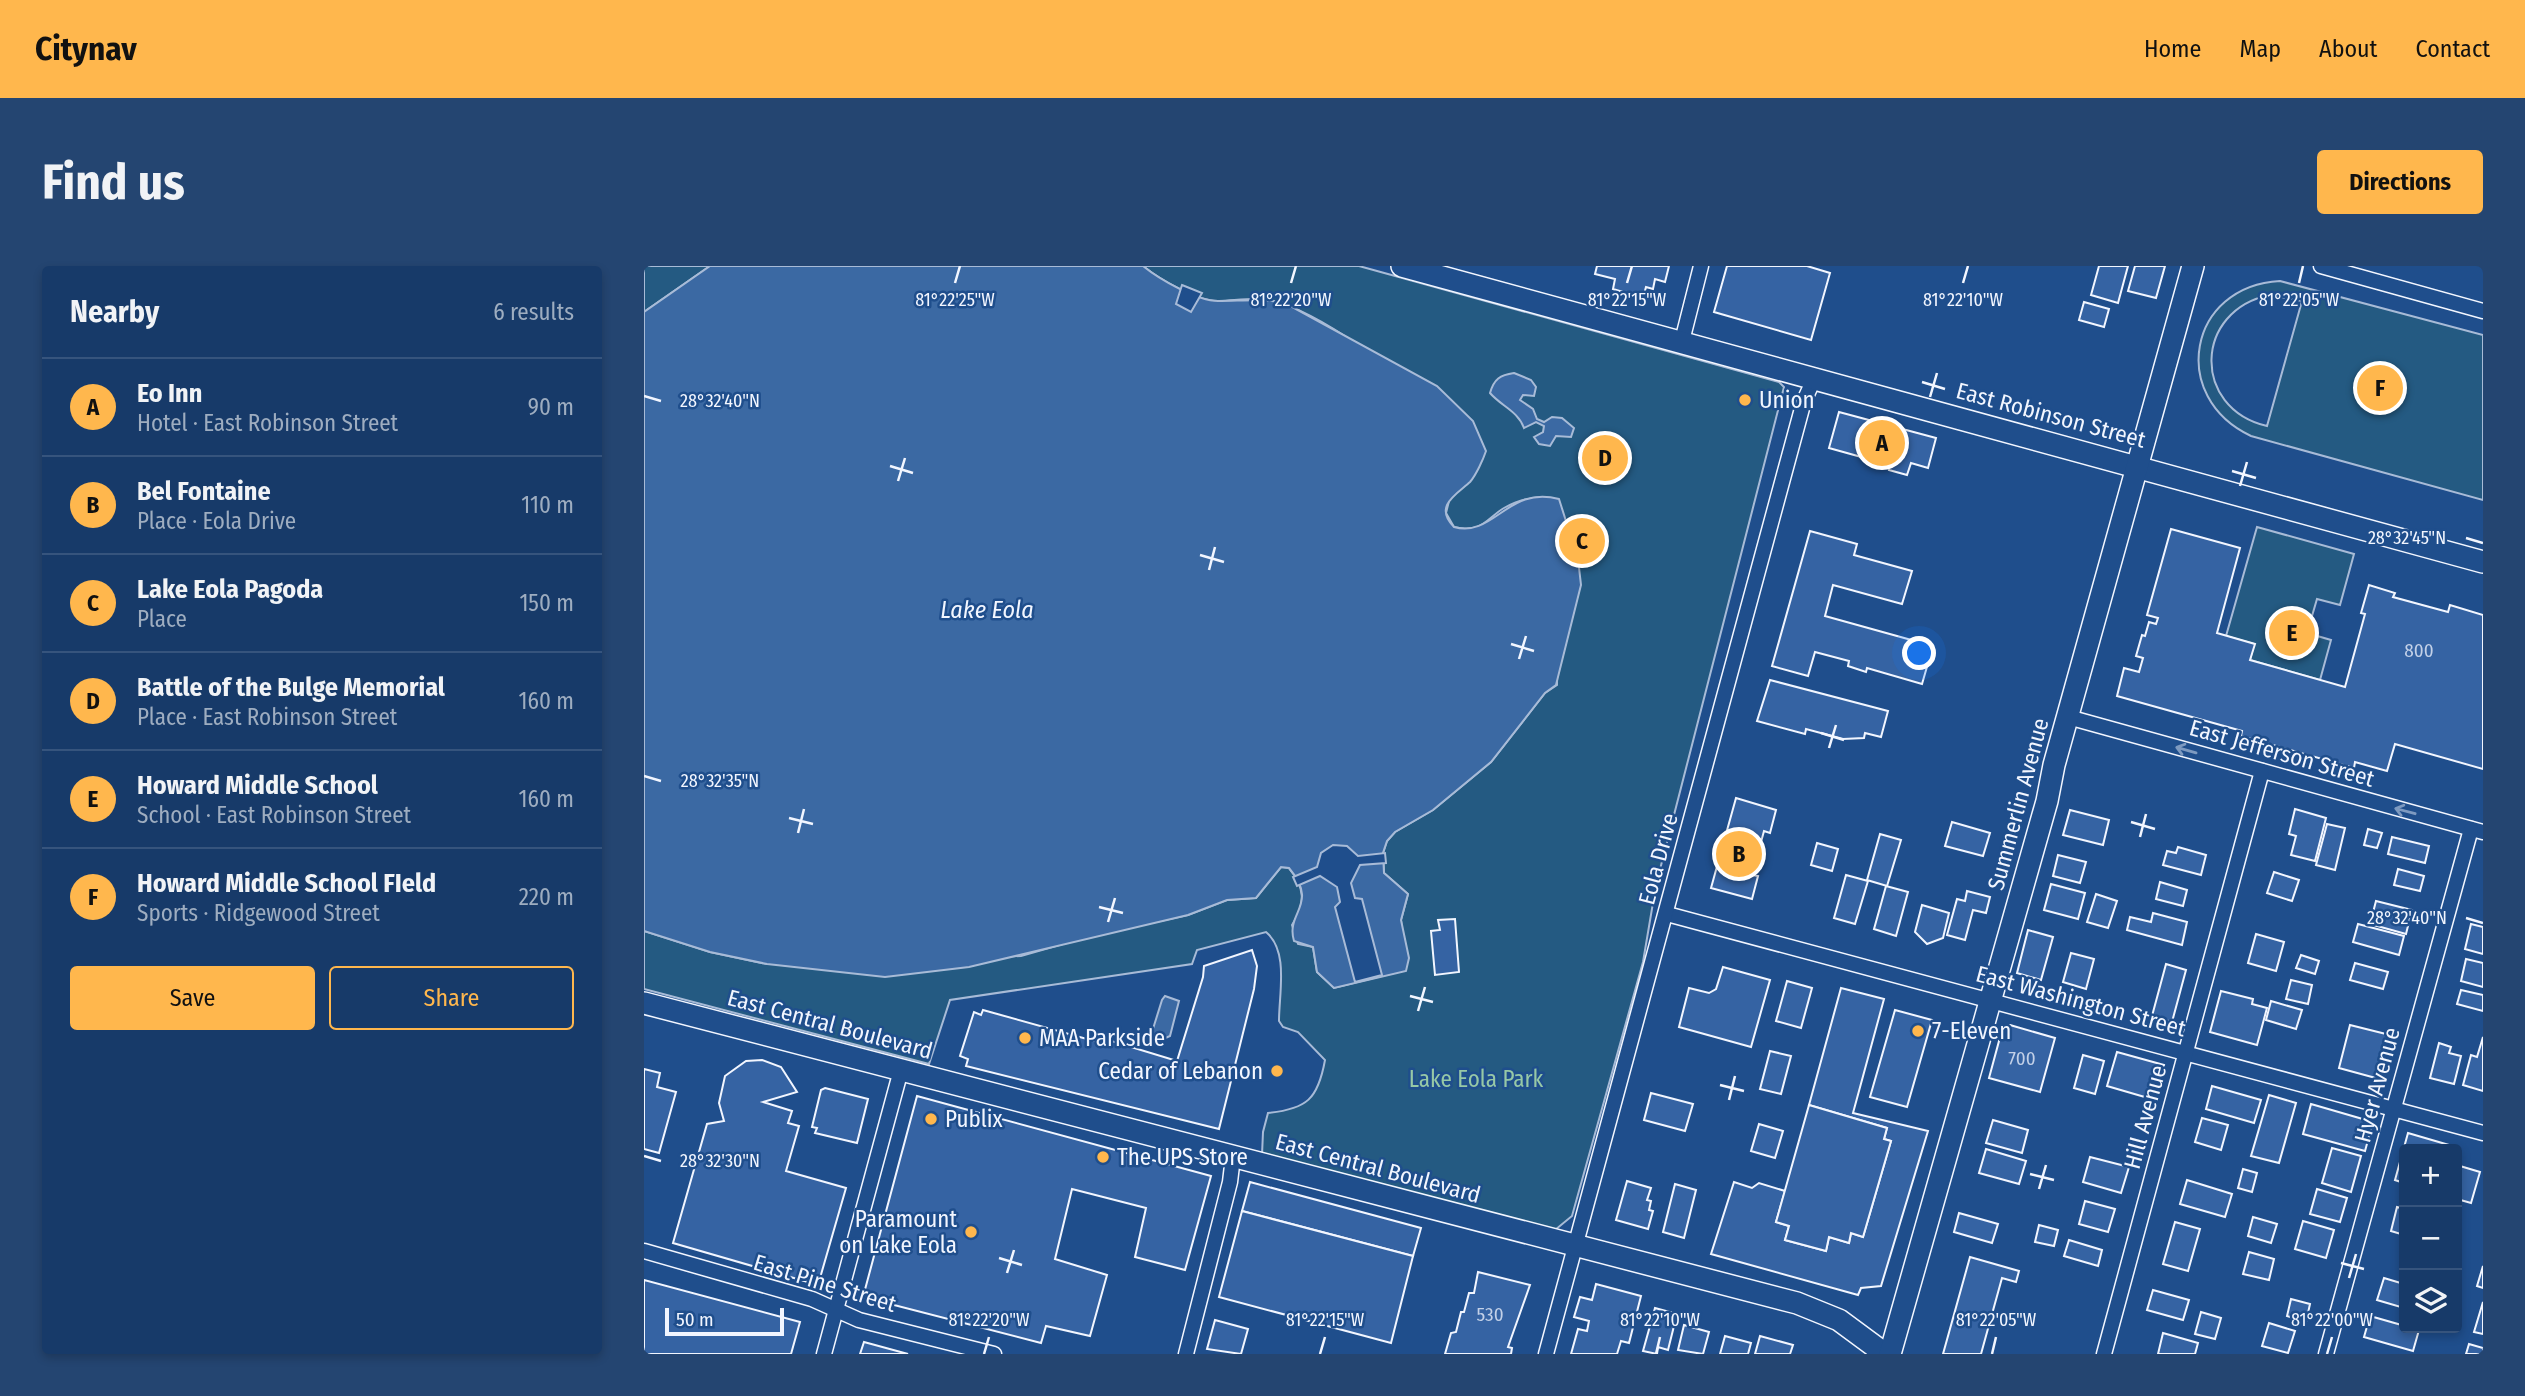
<!DOCTYPE html>
<html lang="en">
<head>
<meta charset="utf-8">
<style>
	body { margin:0; font-family:"Fira Sans Condensed",sans-serif; background:#244571; color:#f1f3f6 }
	.controls { position:absolute; right:21px; bottom:21px; display:grid; overflow:hidden; border-radius:7px; box-shadow:0 4px 10px #0003 }
	.controls button { width:63px; height:63px; display:grid; place-items:center; padding:0; border:0; border-bottom:2px solid #36547d; background:#173a69; color:#f1f3f6; font:35px sans-serif }
	.scale { position:absolute; left:21px; bottom:18px; width:119px; box-sizing:border-box; padding-left:7px; border:4px solid #f2f6ff; border-top:0; font-size:19px; line-height:24px; white-space:nowrap; color:#f2f6ff; -webkit-text-stroke:5px #1f4e8c; paint-order:stroke }
	.you { position:absolute; left:1276px; top:388px; width:24px; height:24px; margin:-18px; border:5px solid #fff; border-radius:50%; background:#1a73e8; box-shadow:0 0 0 10px #1a73e833 }
	.badge { display:grid; place-items:center; width:46px; height:46px; border-radius:50%; background:#ffb74d; color:#111; font-size:23px; font-weight:700 }
	.pin { position:absolute; translate:-50% -50%; border:4px solid #fff; box-shadow:0 2px 7px #0006 }
	.list { margin:0; padding:0; list-style:none }
	h2 { display:flex; justify-content:space-between; align-items:center; height:91px; margin:0; padding:0 28px; font-size:30px }
	h2 small { font-size:23px; font-weight:400; color:#9eadc0 }
	.list li { display:grid; grid-template-columns:46px 1fr auto; gap:21px; align-items:center; box-sizing:border-box; height:98px; padding:0 28px; border-top:2px solid #36547d }
	.list b { display:block; font-size:26px; white-space:nowrap }
	.list p { margin:0; font-size:23px; white-space:nowrap; color:#9eadc0 }
	.list em { font-size:23px; font-style:normal; color:#9eadc0 }
	.actions { display:flex; gap:14px; padding:21px 28px }
	.actions a { flex:1; padding:16px 0; border:2px solid #ffb74d; border-radius:7px; text-align:center; font-size:24px; color:#ffb74d }
	.actions .main { background:#ffb74d; color:#111 }
	.icon { flex:none; width:38px; height:38px; fill:none; stroke:currentColor; stroke-width:2; stroke-linecap:round; stroke-linejoin:round }
	.map { position:relative; flex:none; width:1839px; height:1088px; overflow:hidden; border-radius:7px }
	header { display:flex; align-items:center; gap:42px; box-sizing:border-box; height:98px; padding:0 35px; background:#ffb74d; color:#111 }
	header strong { font-size:33px }
	nav { display:flex; gap:38px; margin-inline-start:auto; font-size:24px }
	.intro { display:flex; align-items:center; justify-content:space-between; box-sizing:border-box; height:168px; padding:0 42px }
	h1 { margin:0; font-size:49px }
	.button { padding:18px 32px; border-radius:7px; background:#ffb74d; color:#111; font-size:24px; font-weight:700 }
	main { display:flex; gap:42px; padding:0 42px }
	aside { flex:1; background:#173a69; border-radius:7px; box-shadow:0 4px 10px #0003 }
	.map>svg:first-child { display:block }
	.green { fill:#245a82; stroke:#a8bbd7; stroke-width:2; fill-rule:evenodd }
	.water { fill:#3b69a3; stroke:#a8bbd7; stroke-width:2 }
	.pier { fill:#1f4e8c; stroke:#a8bbd7; stroke-width:2 }
	.building { fill:#3563a3; stroke:#f2f6ff; stroke-width:2 }
	.lines { fill:none; stroke-linecap:round; stroke-linejoin:round }
	.street-casing { stroke:#f2f6ff; stroke-width:17 }
	.secondary-casing { stroke:#f2f6ff; stroke-width:24 }
	.street { stroke:#1f4e8c; stroke-width:14 }
	.secondary { stroke:#1f4e8c; stroke-width:21 }
	.oneway { stroke:#7e9ac0 }
	.ticks { fill:none; stroke:#f2f6ff; stroke-width:2.5 }
	.poi-dot { fill:#ffb74d; stroke:#1f4e8c; stroke-width:2.5 }
	.labels { text-anchor:middle; dominant-baseline:central; stroke-width:5; stroke-linejoin:round; paint-order:stroke }
	.number-label { font-size:19px; fill:#c3d1e8 }
	.poi-label { font-size:23px; fill:#f2f6ff; stroke:#1f4e8c; text-anchor:start }
	.street-label { font-size:23px; fill:#f2f6ff; stroke:#1f4e8c }
	.park-label { font-size:23px; fill:#97c8a6; stroke:#1f4e8c }
	.water-label { font-size:24px; font-style:italic; fill:#f2f6ff; stroke:#1f4e8c }
	.ticks-label { font-size:18px; text-anchor:middle; fill:#f2f6ff; stroke:#1f4e8c; stroke-width:5; stroke-linejoin:round; paint-order:stroke }
</style>
</head>
<body>
<header>
<strong>Citynav</strong>
<nav><a>Home</a><a>Map</a><a>About</a><a>Contact</a></nav>
</header>
<div class="intro"><h1>Find us</h1><a class="button">Directions</a></div>
<main>
<aside>
<h2>Nearby<small>6 results</small></h2>
<ul class="list">
<li><span class="badge">A</span><div><b>Eo Inn</b><p>Hotel · East Robinson Street</p></div><em>90 m</em></li>
<li><span class="badge">B</span><div><b>Bel Fontaine</b><p>Place · Eola Drive</p></div><em>110 m</em></li>
<li><span class="badge">C</span><div><b>Lake Eola Pagoda</b><p>Place</p></div><em>150 m</em></li>
<li><span class="badge">D</span><div><b>Battle of the Bulge Memorial</b><p>Place · East Robinson Street</p></div><em>160 m</em></li>
<li><span class="badge">E</span><div><b>Howard Middle School</b><p>School · East Robinson Street</p></div><em>160 m</em></li>
<li><span class="badge">F</span><div><b>Howard Middle School FIeld</b><p>Sports · Ridgewood Street</p></div><em>220 m</em></li>
</ul>
<div class="actions"><a class="main">Save</a><a>Share</a></div>
</aside>
<div class="map">
<svg width="1839" height="1088" viewBox="0 0 1839 1088">
	<rect width="100%" height="100%" fill="#1f4e8c"/>
	<g class="green">
		<path d="M0,0H66L0,46Z"/>
		<path d="M499,0H715L1135,116L1140,121L1012,619L999,696L928,950L911,964L618,889L619,866L624,847C663,843 674,833 681,794L654,766L639,761L635,755C635,727 645,685 622,666L553,684L548,698L306,734L285,798L0,723V665L66,686L123,698L377,690L447,670L544,649L583,634L612,632L637,601L645,602C661,621 662,638 648,659L654,678L669,681L673,706L690,722L762,704L757,654L764,628L740,607L739,587L743,575L751,566L789,544L847,496L901,427L913,419L915,234C897,228 876,233 860,242C843,252 838,268 810,261L802,247L806,231L824,217L839,191C779,134 722,72 643,39C621,29 599,34 575,35C554,36 515,13 499,0Z"/>
		<path d="M1636,15L1839,69V234L1607,170C1524,131 1544,20 1636,15ZM1626,29L1658,35L1623,160C1547,142 1550,44 1626,29Z"/>
		<path d="M1613,261L1710,288L1696,339L1673,333L1663,367L1687,374L1676,414L1606,394L1610,378L1582,370Z"/>
	</g>
	<g class="water">
		<path d="M66,0H499C515,13 553,35 574,35C598,35 617,32 641,37L793,120L829,155L842,185C839,194 832,209 826,216C813,228 789,240 810,261C850,272 864,219 915,233L934,293L937,319L912,419L901,427L847,496L789,544L751,566L743,575L739,587L740,607L764,628L757,654L765,692L762,705L690,722L673,706L669,681L650,675C641,646 676,639 645,602L637,601L612,632L583,634L544,649L325,701L241,711L123,698L66,686L0,665V46Z"/>
		<path d="M870,107L887,114L892,121L890,130L879,129L876,134L889,143L893,153L900,156L908,151L918,152L930,162L927,171L912,170L906,180L895,178L890,171L899,166L900,160L892,156L880,162C874,145 857,140 846,127C850,113 856,109 870,107Z"/>
		<path d="M521,730L535,735L526,770L515,775L508,766L518,734Z"/>
	</g>
	<g class="pier">
		<path d="M538,19L558,27L547,46L532,38Z"/>
		<path d="M689,579L703,580L714,590L741,587L742,597L716,599L707,617L711,632L718,633L738,709L711,716L691,641L696,636L693,621L676,610L653,620L649,611L673,601L677,587Z"/>
	</g>
	<g class="building">
		<path d="M953,0H1025L1021,16L1011,13L1009,23L1002,21L999,32L969,23L971,13L951,8Z"/>
		<path d="M1083,0H1163L1186,7L1167,74L1070,46Z"/>
		<path d="M1455,0H1484L1474,37L1447,29Z"/>
		<path d="M1491,0H1521L1512,32L1484,25Z"/>
		<path d="M1440,36L1465,43L1460,61L1435,54Z"/>
		<path d="M1195,146L1292,172L1284,202L1267,197L1263,209L1245,204L1246,199L1185,182Z"/>
		<path d="M1527,263L1596,282L1573,367L1611,378L1606,394L1701,421L1721,348L1717,347L1725,319L1751,327L1749,331L1804,346L1806,339L1839,349V503L1751,478L1743,505L1711,496L1710,502L1597,470L1598,465L1473,430L1480,402L1495,406L1499,392L1492,390L1498,369L1501,370L1505,356L1512,358L1514,352L1503,349Z"/>
		<path d="M1166,265L1213,278L1210,289L1268,305L1258,338L1189,319L1181,350L1289,380L1278,418L1223,402L1222,406L1204,400L1205,395L1171,386L1164,410L1128,400Z"/>
		<path d="M935,266L943,268L947,278L941,284L931,281L929,273Z"/>
		<path d="M1126,414L1244,445L1237,471L1221,467L1220,472L1199,473L1162,463L1161,468L1113,455Z"/>
		<path d="M1092,532L1132,544L1126,567L1120,565L1108,609L1114,610L1108,633L1067,622Z"/>
		<path d="M1651,543L1682,552L1671,595L1647,589L1652,570L1645,568Z"/>
		<path d="M1426,544L1465,554L1459,579L1419,569Z"/>
		<path d="M1308,556L1346,567L1339,590L1301,580Z"/>
		<path d="M1683,558L1701,562L1691,604L1672,599Z"/>
		<path d="M1724,563L1738,567L1733,582L1720,579Z"/>
		<path d="M1236,568L1257,574L1243,620L1223,614Z"/>
		<path d="M1748,571L1785,580L1781,597L1744,588Z"/>
		<path d="M1173,577L1194,583L1188,605L1167,599Z"/>
		<path d="M1534,581L1562,589L1557,609L1519,599L1523,585L1532,587Z"/>
		<path d="M1414,589L1442,596L1436,617L1409,610Z"/>
		<path d="M1754,603L1780,610L1776,625L1750,619Z"/>
		<path d="M1630,606L1655,614L1648,635L1623,627Z"/>
		<path d="M1202,609L1224,615L1211,658L1190,652Z"/>
		<path d="M1516,616L1543,624L1539,640L1512,633Z"/>
		<path d="M1407,618L1441,627L1434,653L1400,644Z"/>
		<path d="M1242,620L1264,626L1252,670L1230,663Z"/>
		<path d="M1323,625L1346,631L1342,647L1329,644L1321,674L1303,669L1313,633L1321,635Z"/>
		<path d="M1452,628L1473,635L1464,662L1443,656Z"/>
		<path d="M1732,635L1768,644L1762,668L1726,658Z"/>
		<path d="M1278,639L1305,647L1299,672L1283,678L1271,666Z"/>
		<path d="M1509,647L1543,656L1538,679L1483,664L1486,651L1507,656Z"/>
		<path d="M811,653L815,706L791,709L787,665L796,664L794,654Z"/>
		<path d="M1714,658L1760,670L1755,689L1709,676Z"/>
		<path d="M1827,658L1839,661V688L1821,683Z"/>
		<path d="M1384,664L1409,671L1397,714L1373,707Z"/>
		<path d="M1612,668L1640,676L1632,705L1604,697Z"/>
		<path d="M608,684L613,700L610,723L575,863L322,800L324,793L316,790L330,746L337,749L339,744L450,775L451,770L533,795L559,711L560,700Z"/>
		<path d="M1427,687L1450,693L1442,723L1419,716Z"/>
		<path d="M1657,689L1675,695L1671,708L1652,702Z"/>
		<path d="M1822,693L1839,697V721L1817,715Z"/>
		<path d="M1711,697L1744,706L1739,723L1706,714Z"/>
		<path d="M1522,698L1542,704L1528,756L1508,750Z"/>
		<path d="M1079,701L1126,714L1107,781L1035,761L1045,722L1065,727L1072,723Z"/>
		<path d="M1647,714L1668,719L1664,738L1642,733Z"/>
		<path d="M1143,715L1168,722L1157,762L1132,755Z"/>
		<path d="M1197,722L1240,733L1209,847L1284,865L1237,1020L1217,1022L1214,1029L1067,988L1090,916L1108,922L1115,917L1141,925L1132,956L1145,960L1141,974L1182,985L1185,971L1205,977L1207,967L1219,971L1247,875L1240,873L1243,862L1165,839Z"/>
		<path d="M1817,724L1839,729V745L1813,738Z"/>
		<path d="M1577,725L1609,733L1608,738L1623,742L1613,779L1566,766Z"/>
		<path d="M1627,735L1658,744L1652,763L1622,754Z"/>
		<path d="M1251,744L1288,754L1263,841L1226,831Z"/>
		<path d="M1366,759L1411,772L1396,826L1345,812L1358,764Z"/>
		<path d="M1706,759L1750,770L1739,814L1695,802Z"/>
		<path d="M1839,771V825L1819,819L1827,789L1833,791Z"/>
		<path d="M1795,777L1807,781L1805,787L1817,790L1810,818L1786,812Z"/>
		<path d="M1126,785L1147,790L1137,828L1116,823Z"/>
		<path d="M1473,786L1520,799L1511,834L1463,820Z"/>
		<path d="M1439,789L1460,795L1451,828L1430,822Z"/>
		<path d="M118,794L137,801L153,826L119,836L148,845L144,857L155,860L142,905L202,922L174,1019L29,977L63,858L80,855L75,837L81,810L102,795Z"/>
		<path d="M0,803L16,807L13,821L32,826L15,887L0,883Z"/>
		<path d="M1568,820L1617,834L1610,857L1562,843Z"/>
		<path d="M181,822L224,833L213,877L171,867L173,862L168,861L177,824Z"/>
		<path d="M1007,827L1049,838L1041,865L1000,854Z"/>
		<path d="M1625,829L1652,837L1635,897L1607,890Z"/>
		<path d="M273,830L567,910L541,1004L491,991L502,942L428,923L411,993L463,1009L446,1070L402,1060L397,1077L219,1031Z"/>
		<path d="M1667,838L1729,856L1721,885L1659,868Z"/>
		<path d="M1165,839L1243,862L1240,873L1247,875L1219,971L1207,967L1205,977L1185,971L1182,985L1141,974L1145,960L1132,956Z"/>
		<path d="M1558,852L1584,859L1577,884L1551,876Z"/>
		<path d="M1349,854L1384,864L1378,887L1342,877Z"/>
		<path d="M1115,858L1139,865L1131,892L1107,885Z"/>
		<path d="M1764,867L1805,879L1804,883H1760V917L1751,914Z"/>
		<path d="M1688,882L1717,890L1707,926L1678,917Z"/>
		<path d="M1342,883L1382,895L1375,918L1335,907Z"/>
		<path d="M1446,891L1485,901L1477,927L1439,916Z"/>
		<path d="M1816,900L1836,906L1827,937L1813,933Z"/>
		<path d="M1599,903L1613,907L1608,926L1594,922Z"/>
		<path d="M1543,914L1588,928L1581,951L1536,938Z"/>
		<path d="M983,915L1007,922L1003,934L1007,935L1005,944L1009,945L1004,963L972,954Z"/>
		<path d="M606,916L777,962L769,990L598,945Z"/>
		<path d="M1031,918L1052,924L1040,972L1019,966Z"/>
		<path d="M1673,923L1703,932L1696,956L1666,948Z"/>
		<path d="M1441,935L1471,943L1464,966L1435,958Z"/>
		<path d="M1753,941L1760,943V969L1747,965Z"/>
		<path d="M598,945L769,990L747,1077L575,1031Z"/>
		<path d="M1315,947L1354,958L1348,977L1310,966Z"/>
		<path d="M1609,951L1633,958L1627,977L1604,970Z"/>
		<path d="M1659,955L1690,964L1682,992L1651,983Z"/>
		<path d="M1531,956L1556,963L1544,1005L1519,998Z"/>
		<path d="M1395,959L1414,964L1410,980L1391,976Z"/>
		<path d="M1425,974L1458,984L1454,1000L1420,990Z"/>
		<path d="M1605,986L1630,993L1625,1014L1599,1008Z"/>
		<path d="M1326,991L1375,1005L1372,1016L1358,1012L1337,1088H1299Z"/>
		<path d="M1839,1000V1022L1833,1020Z"/>
		<path d="M834,1006L886,1019L864,1081L868,1082L867,1088H801L807,1067L812,1066L817,1046H820L825,1027H830Z"/>
		<path d="M1740,1012L1760,1018V1042L1733,1034Z"/>
		<path d="M0,1014L156,1056L147,1088H0Z"/>
		<path d="M952,1018L997,1030L985,1077L977,1075L973,1088H927L934,1063L943,1065L945,1055L930,1051L936,1031L948,1034Z"/>
		<path d="M1509,1024L1545,1034L1539,1054L1503,1044Z"/>
		<path d="M1647,1033L1666,1038L1662,1056L1643,1050Z"/>
		<path d="M1839,1036V1068L1830,1066Z"/>
		<path d="M1011,1042L1033,1048L1024,1084L1014,1081L1013,1088L999,1085Z"/>
		<path d="M1557,1046L1577,1052L1571,1073L1551,1068Z"/>
		<path d="M1726,1050L1775,1064L1769,1085L1720,1071Z"/>
		<path d="M571,1054L604,1063L597,1088L563,1083Z"/>
		<path d="M1625,1057L1651,1065L1644,1087L1618,1080Z"/>
		<path d="M1040,1059L1065,1066L1059,1088L1034,1084Z"/>
		<path d="M1519,1067L1554,1077L1551,1088H1514Z"/>
		<path d="M1081,1070L1107,1077L1104,1088H1076Z"/>
		<path d="M1116,1070L1149,1079L1146,1088H1111Z"/>
		<path d="M220,1076L264,1088H216Z"/>
		<path d="M1825,1078L1839,1082V1088H1822Z"/>
	</g>
	<g class="lines">
		<defs>
			<g id="street">
				<path d="M1677,0L1839,45"/>
				<path d="M1038,75L1057,0"/>
				<path d="M1424,451L1839,566"/>
				<path d="M1023,648L1839,867"/>
				<path d="M0,985L168,1033L215,1054L350,1088"/>
				<path d="M180,1088L257,804"/>
				<path d="M542,1088L586,916L589,891"/>
				<path d="M902,1088L1160,135L1171,111"/>
				<path d="M1460,1088L1618,505"/>
				<path d="M1682,1088L1827,563"/>
			</g>
			<g id="secondary">
				<path d="M758,0L1839,296"/>
				<path d="M0,737L1153,1037L1195,1054L1241,1088"/>
				<path d="M1246,1088L1403,535L1410,499L1549,0"/>
			</g>
		</defs>
		<use href="#street" class="street-casing"/>
		<use href="#secondary" class="secondary-casing"/>
		<use href="#street" class="street"/>
		<use href="#secondary" class="secondary"/>
	</g>
	<defs><path id="oneway-shaft" d="M-6 0H5M1.5-3L5.5 0L1.5 3" fill="none" stroke-width="1.6" stroke-linecap="round" stroke-linejoin="round" transform="scale(1.75)"/></defs>
	<g class="oneway">
		<use href="#oneway-shaft" transform="translate(1542 484) rotate(-164)"/>
		<use href="#oneway-shaft" transform="translate(1761 545) rotate(-165)"/>
	</g>
	<path class="ticks" d="M311,17L316,0M647,17L652,0M983,17L988,0M1319,17L1324,0M1655,17L1659,0M1278,116L1301,123M0,130L17,135M1286,131L1293,107M246,200L269,207M1588,205L1612,212M254,215L261,192M1596,220L1603,196M1822,272L1839,277M556,289L580,296M565,304L571,281M867,378L890,385M875,393L882,370M1177,467L1200,474M1185,482L1192,459M0,510L17,515M145,552L169,558M1487,556L1511,563M154,567L160,543M1496,571L1502,548M455,641L479,647M1822,652L1839,657M464,656L471,632M766,730L789,736M774,745L781,721M1076,819L1100,825M1085,834L1091,810M0,890L17,895M1386,908L1410,914M1395,923L1402,899M355,992L378,999M1697,997L1720,1003M363,1007L370,984M1705,1012L1712,988M340,1088L345,1071M676,1088L681,1071M1012,1088L1016,1071M1348,1088L1352,1071M1683,1088L1688,1071"/>
	<g class="poi-dot">
		<circle cx="1101" cy="134" r="7"/>
		<circle cx="1274" cy="765" r="7"/>
		<circle cx="381" cy="772" r="7"/>
		<circle cx="633" cy="805" r="7"/>
		<circle cx="287" cy="853" r="7"/>
		<circle cx="459" cy="891" r="7"/>
		<circle cx="327" cy="966" r="7"/>
	</g>
	<g class="labels">
		<g class="number-label">
			<text x="1775" y="384">800</text>
			<text x="1378" y="792">700</text>
			<text x="846" y="1048">530</text>
		</g>
		<g class="poi-label">
			<text x="1115" y="134">Union</text>
			<text x="1288" y="765">7-Eleven</text>
			<text x="395" y="772">MAA Parkside</text>
			<text x="619" y="805" text-anchor="end">Cedar of Lebanon</text>
			<text x="301" y="853">Publix</text>
			<text x="473" y="891">The UPS Store</text>
			<text x="313" y="953" text-anchor="end">Paramount<tspan x="313" dy="26">on Lake Eola</tspan></text>
		</g>
		<g class="street-label">
			<text transform="translate(1407 149) rotate(15)">East Robinson Street</text>
			<text transform="translate(1638 487) rotate(16)">East Jefferson Street</text>
			<text transform="translate(1374 538) rotate(-75)">Summerlin Avenue</text>
			<text transform="translate(1014 593) rotate(-75)">Eola Drive</text>
			<text transform="translate(1437 735) rotate(15)">East Washington Street</text>
			<text transform="translate(186 758) rotate(15)">East Central Boulevard</text>
			<text transform="translate(1733 819) rotate(-75)">Hyer Avenue</text>
			<text transform="translate(1501 851) rotate(-75)">Hill Avenue</text>
			<text transform="translate(734 902) rotate(15)">East Central Boulevard</text>
			<text transform="translate(181 1017) rotate(17)">East Pine Street</text>
		</g>
		<g class="park-label">
			<text x="832" y="813">Lake Eola Park</text>
		</g>
		<g class="water-label">
			<text x="343" y="344">Lake Eola</text>
		</g>
	</g>
	<g class="ticks-label">
		<text x="311" y="40">81°22'25"W</text>
		<text x="647" y="40">81°22'20"W</text>
		<text x="983" y="40">81°22'15"W</text>
		<text x="1319" y="40">81°22'10"W</text>
		<text x="1655" y="40">81°22'05"W</text>
		<text x="76" y="141">28°32'40"N</text>
		<text x="1763" y="278">28°32'45"N</text>
		<text x="76" y="521">28°32'35"N</text>
		<text x="1763" y="658">28°32'40"N</text>
		<text x="76" y="901">28°32'30"N</text>
		<text x="345" y="1060">81°22'20"W</text>
		<text x="681" y="1060">81°22'15"W</text>
		<text x="1016" y="1060">81°22'10"W</text>
		<text x="1352" y="1060">81°22'05"W</text>
		<text x="1688" y="1060">81°22'00"W</text>
	</g>
</svg>
<div class="controls">
<button>+</button>
<button>−</button>
<button><svg class="icon" aria-label="layers" viewBox="0 0 24 24"><path d="M12 4l9 5-9 5-9-5zM3 14l9 5 9-5"/></svg></button>
</div>
<div class="scale">50 m</div>
<div class="you"></div>
<div class="pin badge" style="left:1238px;top:177px">A</div>
<div class="pin badge" style="left:1095px;top:588px">B</div>
<div class="pin badge" style="left:938px;top:275px">C</div>
<div class="pin badge" style="left:961px;top:192px">D</div>
<div class="pin badge" style="left:1648px;top:367px">E</div>
<div class="pin badge" style="left:1736px;top:122px">F</div>
</div>
</main>
</body>
</html>
